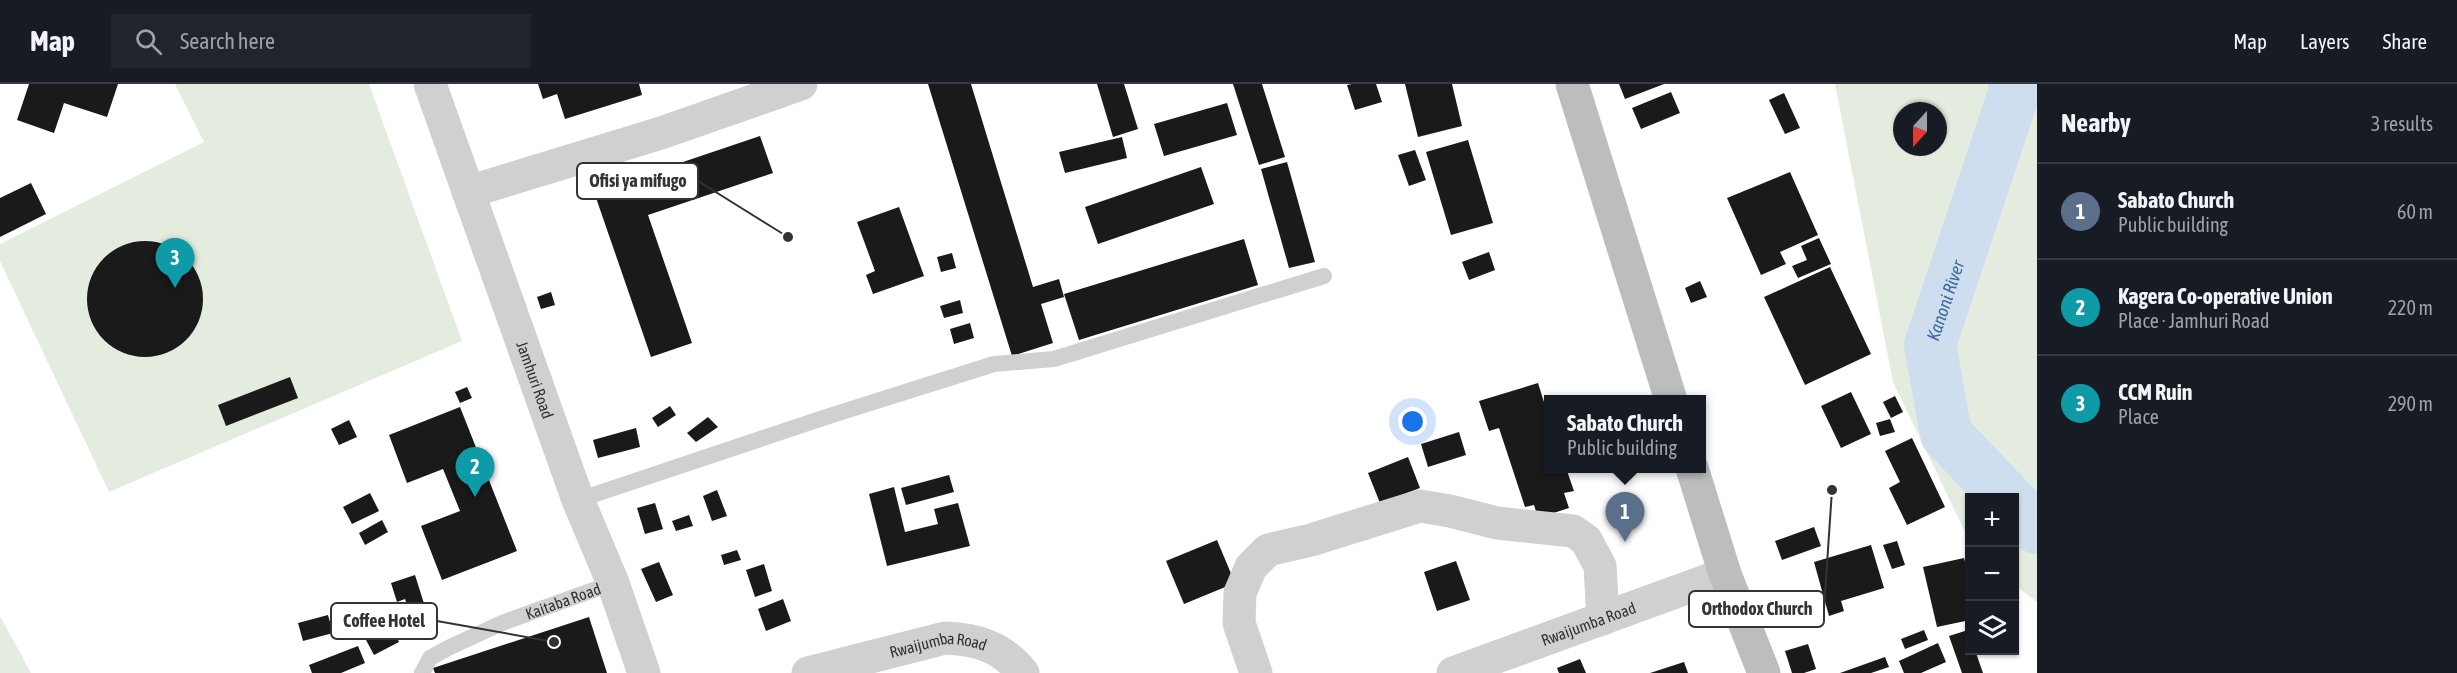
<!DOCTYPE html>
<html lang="en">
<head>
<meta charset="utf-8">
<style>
	body { margin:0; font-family:"Asap Condensed",sans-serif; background:#20242c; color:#f1f3f6 }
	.controls { position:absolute; right:18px; bottom:18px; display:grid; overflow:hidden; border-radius:0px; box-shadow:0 2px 4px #0004 }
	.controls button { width:54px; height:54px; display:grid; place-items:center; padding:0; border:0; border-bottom:2px solid #363941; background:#171b24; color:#f1f3f6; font:30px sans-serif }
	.compass { position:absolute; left:1893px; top:18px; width:54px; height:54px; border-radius:50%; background:#171b24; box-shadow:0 2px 4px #0004; rotate:201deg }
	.you { position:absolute; left:1413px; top:338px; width:21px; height:21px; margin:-15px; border:4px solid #fff; border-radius:50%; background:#1a73e8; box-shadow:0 0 0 9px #1a73e833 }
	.badge { display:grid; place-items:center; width:39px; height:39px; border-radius:50%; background:#db2777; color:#fff; font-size:20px; font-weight:700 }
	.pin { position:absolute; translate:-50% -50px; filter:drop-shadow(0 2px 3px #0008) }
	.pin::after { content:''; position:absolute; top:32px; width:21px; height:18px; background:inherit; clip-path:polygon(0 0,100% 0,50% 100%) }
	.popup { position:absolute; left:1544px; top:311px; width:162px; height:78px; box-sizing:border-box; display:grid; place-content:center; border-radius:0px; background:#171b24; filter:drop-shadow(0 2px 4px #0005); font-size:20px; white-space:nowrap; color:#9ea1a6 }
	.popup b { font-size:22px; color:#f1f3f6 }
	.popup::after { content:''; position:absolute; left:50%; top:100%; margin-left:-12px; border:12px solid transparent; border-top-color:#171b24 }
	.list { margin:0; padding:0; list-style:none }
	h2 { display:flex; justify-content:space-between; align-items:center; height:78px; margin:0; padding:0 24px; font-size:26px }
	h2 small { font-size:20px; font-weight:400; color:#9ea1a6 }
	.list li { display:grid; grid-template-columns:39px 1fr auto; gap:18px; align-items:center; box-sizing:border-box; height:96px; padding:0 24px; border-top:2px solid #363941 }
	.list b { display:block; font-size:22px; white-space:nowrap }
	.list p { margin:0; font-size:20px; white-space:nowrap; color:#9ea1a6 }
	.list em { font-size:20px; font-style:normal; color:#9ea1a6 }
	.icon { flex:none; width:33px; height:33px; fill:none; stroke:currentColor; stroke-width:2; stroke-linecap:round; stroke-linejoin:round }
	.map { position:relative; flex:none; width:2037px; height:589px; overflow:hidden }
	header { display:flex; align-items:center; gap:36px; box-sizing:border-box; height:84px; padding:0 30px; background:#171b24; border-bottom:2px solid #363941 }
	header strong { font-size:28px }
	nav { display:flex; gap:33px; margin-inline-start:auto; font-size:21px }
	.search { width:420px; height:54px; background:#20242c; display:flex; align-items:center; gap:15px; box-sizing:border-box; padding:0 21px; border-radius:0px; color:#9ea1a6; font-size:22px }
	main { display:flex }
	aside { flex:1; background:#171b24 }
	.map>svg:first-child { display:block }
	.green { fill:#e4ecdf; fill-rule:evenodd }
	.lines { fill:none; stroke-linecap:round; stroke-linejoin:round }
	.river { stroke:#cedeef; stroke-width:52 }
	.building { fill:#1a1a1a }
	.service { stroke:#d0d0d0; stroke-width:16 }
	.minor { stroke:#d0d0d0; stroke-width:33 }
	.secondary { stroke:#bdbdbd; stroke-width:33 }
	.labels { text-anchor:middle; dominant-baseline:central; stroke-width:6; stroke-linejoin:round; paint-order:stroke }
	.street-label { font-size:16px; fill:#333; stroke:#fff }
	.water-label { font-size:18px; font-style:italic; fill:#3c6a9a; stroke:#fff }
	.leader { fill:none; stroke:#333; stroke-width:2 }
	.callout-dot { fill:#333; stroke:#fff; stroke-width:2 }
	.callout { fill:#fff; stroke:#333; stroke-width:2 }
	.callout-label { font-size:18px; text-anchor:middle; font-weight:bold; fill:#333 }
</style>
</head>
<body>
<header>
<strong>Map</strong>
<div class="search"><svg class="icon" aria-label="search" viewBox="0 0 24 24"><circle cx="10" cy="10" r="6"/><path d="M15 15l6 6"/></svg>Search here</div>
<nav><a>Map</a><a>Layers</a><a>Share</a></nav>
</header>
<main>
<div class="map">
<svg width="2037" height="589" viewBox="0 0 2037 589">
	<rect width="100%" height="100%" fill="#fff"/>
	<g class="green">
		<path d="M175,0H369L462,257L109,408L0,177V160L204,58Z"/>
		<path d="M1835,0H2037V518L2015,501L2014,414H1970L1969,456L1893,298ZM1902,27H1938V63H1902Z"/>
		<path d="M0,532L31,589H0Z"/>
	</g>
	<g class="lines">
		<g class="river">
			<path id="s1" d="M2007,414L1946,350L1930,261L2014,9V0"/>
			<path d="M2014,421L2037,444"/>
		</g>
	</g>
	<g class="building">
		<path d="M29,0H118L107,33L64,19L54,49L17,36Z"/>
		<path d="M538,0H639L642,11L565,35L557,10L543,15Z"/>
		<path d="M928,0H971L1033,203L1059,195L1064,213L1041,220L1053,259L1012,272Z"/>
		<path d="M1097,0H1124L1138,45L1113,53Z"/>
		<path d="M1233,0H1262L1285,73L1259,81Z"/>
		<path d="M1352,0H1376L1382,18L1355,26L1347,1Z"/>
		<path d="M1405,0H1452L1462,42L1418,53Z"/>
		<path d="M1619,0H1664L1625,15Z"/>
		<path d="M1671,8L1680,29L1641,45L1632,24Z"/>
		<path d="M1784,9L1800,44L1785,50L1769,16Z"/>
		<path d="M1227,19L1237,51L1164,72L1154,40Z"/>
		<path d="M760,52L773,89L648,131L692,259L651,273L594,108Z"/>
		<path d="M1122,53L1127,74L1065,89L1059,68Z"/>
		<path d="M1468,56L1493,139L1451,151L1426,68Z"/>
		<path d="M1415,66L1426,96L1409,102L1398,71Z"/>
		<path d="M1287,78L1315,178L1289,184L1261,85Z"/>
		<path d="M1201,83L1214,120L1098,160L1085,123Z"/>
		<path d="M1790,88L1818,151L1780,168L1786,180L1761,191L1727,114Z"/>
		<path d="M31,99L46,130L0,153V114Z"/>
		<path d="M899,123L924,192L873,210L866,191L875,187L857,138Z"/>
		<path d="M1819,154L1831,180L1798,194L1792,182L1807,176L1801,162Z"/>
		<path d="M1244,155L1258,201L1079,256L1064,210Z"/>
		<circle cx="145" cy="215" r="58"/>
		<path d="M1489,168L1495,186L1469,196L1462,178Z"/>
		<path d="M952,169L956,184L941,188L937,173Z"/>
		<path d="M1830,183L1871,270L1805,301L1764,213Z"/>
		<path d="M1700,197L1707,213L1691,219L1685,204Z"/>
		<path d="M551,208L555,221L541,225L537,213Z"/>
		<path d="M960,216L963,229L944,234L940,222Z"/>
		<path d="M970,239L974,254L954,260L950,245Z"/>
		<path d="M290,293L298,314L226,342L218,321Z"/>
		<path d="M1538,299L1548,331V384H1566L1574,407L1564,409L1569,424L1538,434L1534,421L1525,423L1499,344L1489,347L1479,317Z"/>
		<path d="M467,303L472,314L460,319L455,308Z"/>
		<path d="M1851,308L1871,350L1841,364L1821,322Z"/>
		<path d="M1895,312L1903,328L1891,334L1883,318Z"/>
		<path d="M670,322L676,331L658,343L652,334Z"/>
		<path d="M460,323L517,467L442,496L421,442L460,427L443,385L407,399L389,351Z"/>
		<path d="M708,333L718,343L696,358L687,349Z"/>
		<path d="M1890,335L1895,348L1880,352L1876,339Z"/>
		<path d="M349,336L357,353L339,361L331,345Z"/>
		<path d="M636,344L640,363L598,374L593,356Z"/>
		<path d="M1459,348L1466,371L1428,383L1421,360Z"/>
		<path d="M1912,354L1945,423L1907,441L1889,404L1900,398L1885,367Z"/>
		<path d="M1408,373L1420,404L1380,419L1368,389Z"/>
		<path d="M949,391L954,408L906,421L901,404Z"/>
		<path d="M894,403L905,448L938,440L934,425L958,419L970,462L887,482L869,410Z"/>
		<path d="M717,406L727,432L712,437L703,412Z"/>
		<path d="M370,409L379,427L352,440L343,423Z"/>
		<path d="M655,419L663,445L645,450L637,424Z"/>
		<path d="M689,431L693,442L676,447L672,437Z"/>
		<path d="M382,436L388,448L365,461L359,449Z"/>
		<path d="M1814,443L1821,462L1782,476L1775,457Z"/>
		<path d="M1217,456L1235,499L1184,520L1166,477Z"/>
		<path d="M1897,457L1905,481L1892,485L1883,461Z"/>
		<path d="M1871,461L1884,504L1841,517L1844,527L1829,532L1814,478Z"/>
		<path d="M737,466L741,476L724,481L721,471Z"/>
		<path d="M1964,474L1970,497V536L1937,543L1923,483Z"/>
		<path d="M1456,477L1470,516L1437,527L1424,488Z"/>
		<path d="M659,478L673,511L656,518L641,485Z"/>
		<path d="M764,480L772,507L755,513L746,486Z"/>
		<path d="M415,491L427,529L411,533L405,515L397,518L391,499Z"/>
		<path d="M783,515L791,537L766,547L758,525Z"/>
		<path d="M328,531L333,549L303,557L298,539Z"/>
		<path d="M589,533L607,589H435L433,584Z"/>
		<path d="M392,543L399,558L374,571L366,556Z"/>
		<path d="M1924,546L1928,556L1905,565L1901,555Z"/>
		<path d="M1968,546L1970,566H1975L1983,589H1962L1949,552Z"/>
		<path d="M1938,559L1946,578L1921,589H1904L1899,577Z"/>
		<path d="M1808,560L1816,585L1804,589H1792L1785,567Z"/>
		<path d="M358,562L365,579L341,589H312L309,581Z"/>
		<path d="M1885,573L1889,583L1871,589H1840Z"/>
		<path d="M1580,575L1586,589H1559L1557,584Z"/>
		<path d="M1684,578L1688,589H1650Z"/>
	</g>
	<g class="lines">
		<g class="service">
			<path d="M578,416L826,333L994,280L1054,275L1324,192"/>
			<path id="s2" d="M422,589L430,574L448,564L502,539L613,499"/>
		</g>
		<g class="minor">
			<path id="s3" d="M430,0L578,416L613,499L644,589"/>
			<path d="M468,108L661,49L801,0"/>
			<path id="s4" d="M808,589L945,554C977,555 1002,563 1023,589"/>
			<path d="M1256,589L1239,539L1240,509L1251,483L1268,466L1311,456L1420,422L1450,427L1497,439L1573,447L1586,456L1600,482L1603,535"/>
			<path id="s5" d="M1453,589L1725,490"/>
		</g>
		<g class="secondary">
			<path d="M1572,0L1671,316"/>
			<path d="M1692,384L1725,490L1764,589"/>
		</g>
	</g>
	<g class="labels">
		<g class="street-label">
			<text stroke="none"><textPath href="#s3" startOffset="314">Jamhuri Road</textPath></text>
			<text stroke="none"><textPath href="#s2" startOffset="162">Kaitaba Road</textPath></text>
			<text stroke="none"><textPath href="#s5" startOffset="144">Rwaijumba Road</textPath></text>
			<text stroke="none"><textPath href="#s4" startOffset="134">Rwaijumba Road</textPath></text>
		</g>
		<g class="water-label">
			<text stroke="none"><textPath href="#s1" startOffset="226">Kanoni River</textPath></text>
		</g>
	</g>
	<path class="leader" d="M788 153L698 97M1832 406L1824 525M554 558L437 537"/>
	<g class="callout-dot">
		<circle cx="788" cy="153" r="6"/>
		<circle cx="1832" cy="406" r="6"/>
		<circle cx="554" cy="558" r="6"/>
	</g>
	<g class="callout">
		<rect x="577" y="79" width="121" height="36" rx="6"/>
		<rect x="1689" y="507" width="135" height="36" rx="6"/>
		<rect x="331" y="519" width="106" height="36" rx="6"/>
	</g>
	<g class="callout-label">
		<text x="638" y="103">Ofisi ya mifugo</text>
		<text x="1757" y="531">Orthodox Church</text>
		<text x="384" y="543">Coffee Hotel</text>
	</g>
</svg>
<div class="controls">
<button>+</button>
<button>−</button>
<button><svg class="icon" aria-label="layers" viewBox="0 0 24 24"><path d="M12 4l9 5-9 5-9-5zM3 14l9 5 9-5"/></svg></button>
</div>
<svg class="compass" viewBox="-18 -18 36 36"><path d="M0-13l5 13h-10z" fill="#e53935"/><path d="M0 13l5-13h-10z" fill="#9ea1a6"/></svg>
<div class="you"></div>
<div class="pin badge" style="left:1625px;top:458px;background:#5c6f8a">1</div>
<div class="popup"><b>Sabato Church</b>Public building</div>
<div class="pin badge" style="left:475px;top:413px;background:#0f9aa8">2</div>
<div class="pin badge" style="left:175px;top:204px;background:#0f9aa8">3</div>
</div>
<aside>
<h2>Nearby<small>3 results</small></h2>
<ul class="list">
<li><span class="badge" style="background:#5c6f8a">1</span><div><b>Sabato Church</b><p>Public building</p></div><em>60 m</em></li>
<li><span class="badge" style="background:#0f9aa8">2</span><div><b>Kagera Co-operative Union</b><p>Place · Jamhuri Road</p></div><em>220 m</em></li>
<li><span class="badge" style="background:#0f9aa8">3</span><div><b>CCM Ruin</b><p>Place</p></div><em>290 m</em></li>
</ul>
</aside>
</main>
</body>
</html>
